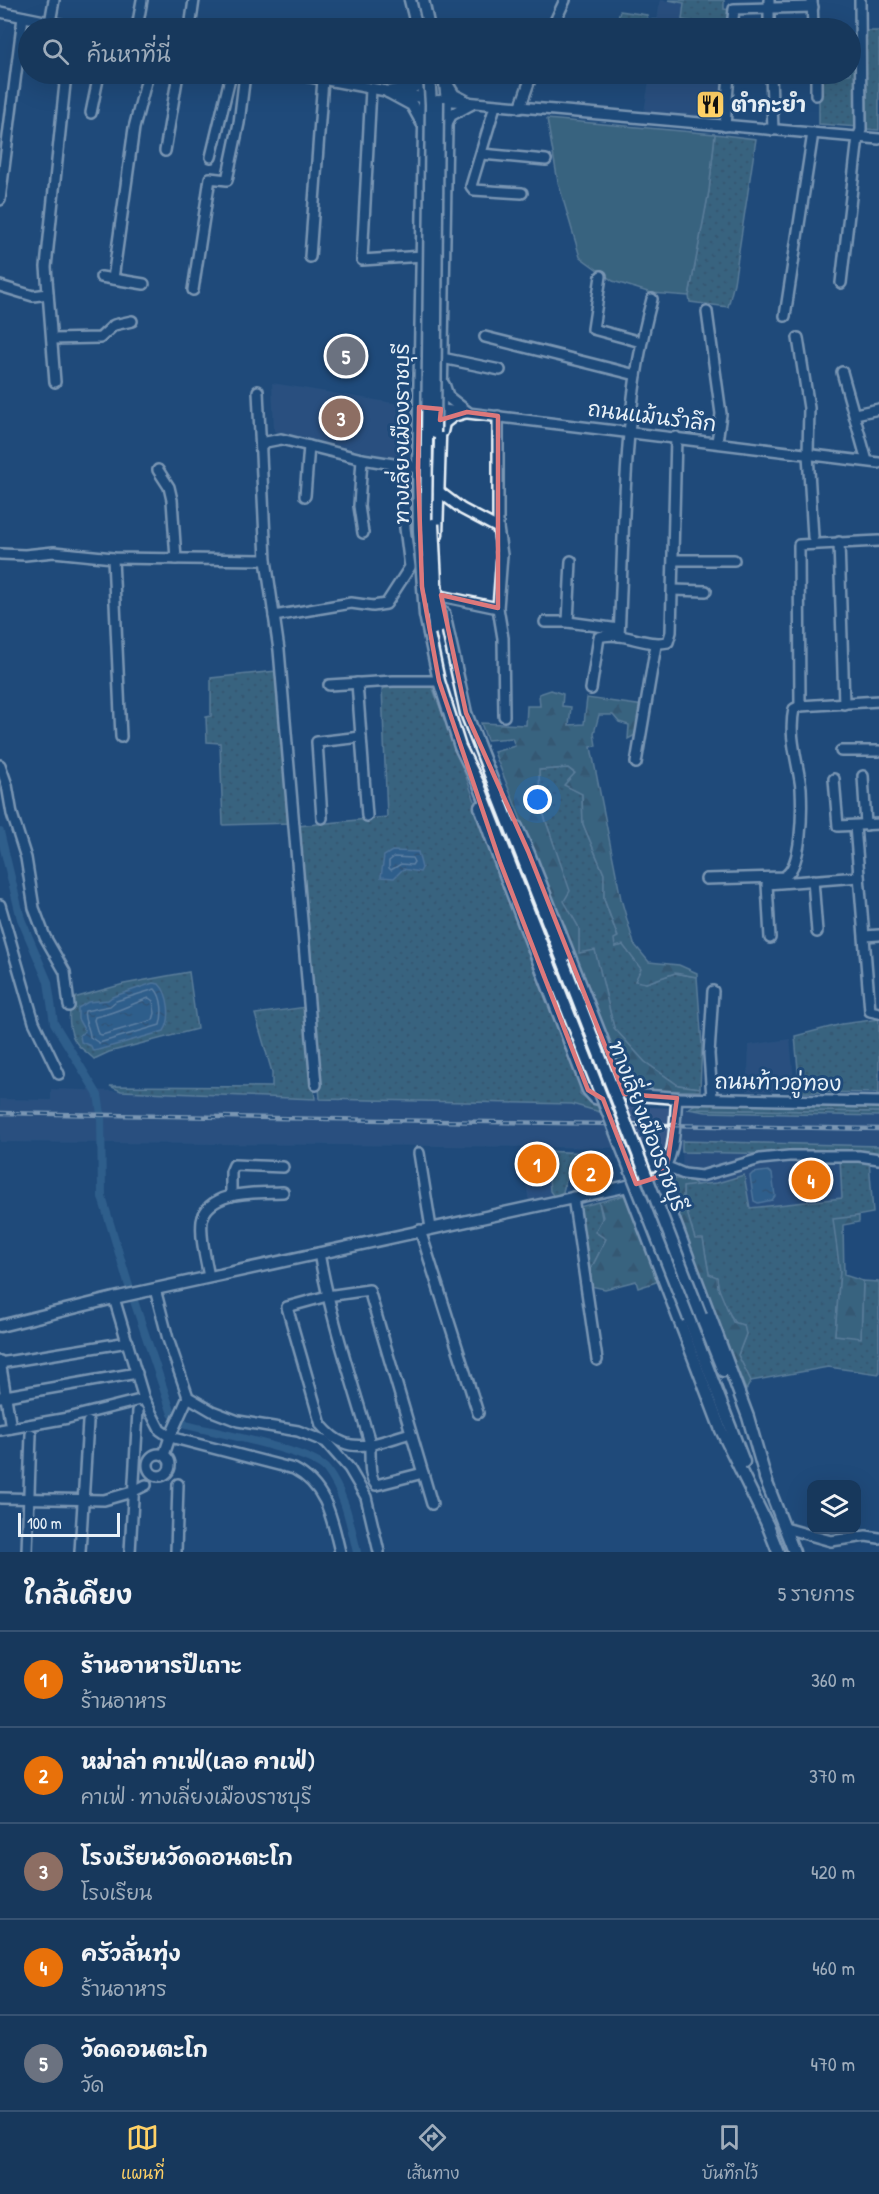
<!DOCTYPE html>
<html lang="th">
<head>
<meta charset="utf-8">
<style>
	body { margin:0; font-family:"Patrick Hand","Playpen Sans Thai",sans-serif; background:#244365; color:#f1f3f6 }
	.controls { position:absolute; right:18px; bottom:18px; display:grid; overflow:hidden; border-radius:12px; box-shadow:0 6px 24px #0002 }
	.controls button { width:54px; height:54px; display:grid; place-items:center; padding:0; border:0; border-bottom:2px solid #365272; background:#17385c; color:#f1f3f6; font:30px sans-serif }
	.scale { position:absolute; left:18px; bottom:15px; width:102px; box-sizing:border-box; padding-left:6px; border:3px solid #e8f1f8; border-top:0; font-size:16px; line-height:21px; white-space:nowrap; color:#e8f1f8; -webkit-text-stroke:4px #1f4a7a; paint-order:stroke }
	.you { position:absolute; left:538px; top:800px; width:21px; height:21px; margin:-15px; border:4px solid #fff; border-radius:50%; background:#1a73e8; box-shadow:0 0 0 9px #1a73e833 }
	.badge { display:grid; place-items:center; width:39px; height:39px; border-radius:50%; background:#ffd166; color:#fff; font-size:20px; font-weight:700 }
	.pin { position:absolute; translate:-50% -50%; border:3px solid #fff; box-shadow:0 2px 6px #0006 }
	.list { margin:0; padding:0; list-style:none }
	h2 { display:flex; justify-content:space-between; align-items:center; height:78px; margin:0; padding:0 24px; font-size:26px }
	h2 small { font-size:20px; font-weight:400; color:#9eacbb }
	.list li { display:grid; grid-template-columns:39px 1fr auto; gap:18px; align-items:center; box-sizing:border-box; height:96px; padding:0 24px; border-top:2px solid #365272 }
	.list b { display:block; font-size:22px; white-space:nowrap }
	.list p { margin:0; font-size:20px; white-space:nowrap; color:#9eacbb }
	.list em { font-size:20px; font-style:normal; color:#9eacbb }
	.icon { flex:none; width:33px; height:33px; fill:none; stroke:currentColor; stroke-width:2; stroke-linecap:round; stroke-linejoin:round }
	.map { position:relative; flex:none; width:879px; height:1552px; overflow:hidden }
	.search { position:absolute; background:#17385c; box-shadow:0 6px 24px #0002; left:18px; right:18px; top:18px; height:66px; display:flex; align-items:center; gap:15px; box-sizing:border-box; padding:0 21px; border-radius:33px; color:#9eacbb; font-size:22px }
	.sheet { height:558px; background:#17385c }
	nav { display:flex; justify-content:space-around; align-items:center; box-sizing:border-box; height:84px; border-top:2px solid #365272; background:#17385c; font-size:16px; color:#9eacbb }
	nav a { display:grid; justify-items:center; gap:3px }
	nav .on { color:#ffd166 }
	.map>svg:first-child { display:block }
	.built { fill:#345686 }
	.green { fill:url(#green-dots); stroke:#a0b8bf; stroke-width:1.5 }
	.forest { fill:url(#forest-firs); stroke:#a0b8bf; stroke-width:1.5 }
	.wetland { fill:url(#wetland-marsh); stroke:#a0b8bf; stroke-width:1.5 }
	.pitch { fill:#588086; stroke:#a0b8bf; stroke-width:1.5 }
	.water { fill:url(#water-ripples); stroke:#84a6c3; stroke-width:1.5 }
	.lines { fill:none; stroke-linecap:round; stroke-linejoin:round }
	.shore { stroke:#a6bfd4; stroke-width:1.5 }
	.canal { stroke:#42749f; stroke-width:8 }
	.minor-casing { stroke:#e8f1f8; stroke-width:14 }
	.major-casing { stroke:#e8f1f8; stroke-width:15 }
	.minor { stroke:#1f4a7a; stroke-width:9 }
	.major { stroke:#1f4a7a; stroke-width:10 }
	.rail-casing { stroke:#e8f1f8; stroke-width:4.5 }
	.rail { stroke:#1f4a7a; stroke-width:2; stroke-dasharray:7; stroke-linecap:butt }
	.major-bridge-casing { stroke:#e8f1f8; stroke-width:15; stroke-linecap:butt }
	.major-bridge { stroke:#1f4a7a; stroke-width:10 }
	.marked { fill:none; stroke:#dd787b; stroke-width:4.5; stroke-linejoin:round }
	.labels { text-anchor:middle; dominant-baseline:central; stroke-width:6; stroke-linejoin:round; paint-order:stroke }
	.poi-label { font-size:21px; font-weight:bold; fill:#e8f1f8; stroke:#1f4a7a; text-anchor:start }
	.street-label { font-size:21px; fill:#e8f1f8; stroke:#1f4a7a }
</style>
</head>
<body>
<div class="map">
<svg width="879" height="1552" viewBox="0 0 879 1552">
	<defs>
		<pattern id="green-dots" width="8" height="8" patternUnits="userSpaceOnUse" patternTransform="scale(1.5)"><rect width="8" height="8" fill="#588086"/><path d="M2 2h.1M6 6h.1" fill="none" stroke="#50676b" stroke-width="1.8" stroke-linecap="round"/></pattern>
		<pattern id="forest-firs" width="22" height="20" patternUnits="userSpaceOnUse" patternTransform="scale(1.5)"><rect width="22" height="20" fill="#588086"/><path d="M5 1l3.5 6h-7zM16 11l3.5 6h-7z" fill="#50676b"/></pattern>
		<pattern id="wetland-marsh" width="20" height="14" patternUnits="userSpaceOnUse" patternTransform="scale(1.5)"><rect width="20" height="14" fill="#588086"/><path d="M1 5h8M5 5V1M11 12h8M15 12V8" fill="none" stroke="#50676b"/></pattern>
		<pattern id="water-ripples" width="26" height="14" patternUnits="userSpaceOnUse" patternTransform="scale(1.5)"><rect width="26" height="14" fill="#42749f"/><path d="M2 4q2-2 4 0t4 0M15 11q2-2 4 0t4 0" fill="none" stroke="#445e74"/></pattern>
	</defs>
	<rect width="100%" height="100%" fill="#1f4a7a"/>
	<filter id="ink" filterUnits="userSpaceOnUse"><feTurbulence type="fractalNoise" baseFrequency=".0167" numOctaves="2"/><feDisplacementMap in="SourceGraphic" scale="12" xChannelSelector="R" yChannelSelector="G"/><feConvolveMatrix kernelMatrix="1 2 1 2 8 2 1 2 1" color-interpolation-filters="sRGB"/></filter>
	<g filter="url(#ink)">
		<g class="built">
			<path d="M660,0L685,3L682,20L728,28H656Z"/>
			<path d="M650,74H725L722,118L644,112Z"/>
			<path d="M272,383L412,406L397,459L274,431Z"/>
			<path d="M790,1039L795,1091H747L749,1045Z"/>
			<path d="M51,1089L879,1114V1156L840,1159L843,1198L750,1208L744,1175L717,1183L697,1185L689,1179H683L682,1152H756L641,1148L0,1142V1099L51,1100Z"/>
			<path d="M524,1150L541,1151L542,1155L547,1154L554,1197L529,1203L523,1162Z"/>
			<path d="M590,1153L606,1154L612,1157L619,1183L591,1189L585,1158L590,1157Z"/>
		</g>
		<g class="green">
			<path d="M668,0H724V9L731,10L728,28L682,20L684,3Z"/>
			<path d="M620,11L647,15L648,20H657L656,28H615Z"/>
			<path d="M863,31H879V130L865,129Z"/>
			<path d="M851,34H855L858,127L819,124V74H850Z"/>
			<path d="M715,134L756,139L734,283L728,307L690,302L689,296L709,191Z"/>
			<path d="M276,671L290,823L223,825L220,743L207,742L206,717L211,716V678Z"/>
			<path d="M432,686L581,1084L580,1094L597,1106L600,1112L572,1104L320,1099L298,826L387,817L382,687Z"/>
			<path d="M568,768L575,774L582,794L583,824L604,874V899L618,938L616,947L623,945L642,969L646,983L675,973L697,977L702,1045L700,1088L678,1085L645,1062L614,1028L595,951L579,953V928L563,901L553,842L540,804L538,770Z"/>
			<path d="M189,972L197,1029L109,1052L94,1059C89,1054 83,1050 78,1045C68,1034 67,1011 74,998L124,984Z"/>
			<path d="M306,1007L315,1099L121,1091L110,1086L272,1087V1072L255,1014Z"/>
			<path d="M879,1019V1093L800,1092L795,1036L842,1024Z"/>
			<path d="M688,1109L879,1112V1116L706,1112Z"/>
			<path d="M682,1141L879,1146V1156L682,1152Z"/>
			<path d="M541,1151L590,1153L593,1169L587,1170L586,1163L573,1166L566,1179L563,1192L554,1197L550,1191L547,1154L542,1155Z"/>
			<path d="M840,1159H869L873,1213L834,1220L840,1271L835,1335L861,1337L863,1281L879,1282V1374L828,1367L751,1381L738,1355L746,1334C731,1320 719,1299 717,1278L709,1274L703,1240H695L683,1199V1186L717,1183L744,1175L750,1208L842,1198Z"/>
			<path d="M599,1202L606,1239L590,1271V1286L579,1207Z"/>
		</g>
		<g class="forest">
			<path d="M551,690L563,694L562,706L571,707L569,725L584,724L587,698L644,706L637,734L628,739L629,725L619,722L613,715H599L594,733L596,746L591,747L621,899L634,944L649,962L679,965L697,973V977L675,973L646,983L635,981L641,969L623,945L615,947L614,939L618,937L604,899V874L583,824L582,794L564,785L575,773L568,768L539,770L540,804L570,891L564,901L579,928V953L595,950L614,1028L645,1062L678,1085L700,1088V1091L636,1090L626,1084L494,752L515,746L512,738L487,740L481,723L526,725L527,706H540L539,694Z"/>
			<path d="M673,1179H689L697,1185L683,1187V1199L695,1239H703L709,1274L717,1277L718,1287L733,1322L744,1325L746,1334L738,1355L751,1381L746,1390L667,1194V1187L670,1181Z"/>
			<path d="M625,1195L659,1281L638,1288L636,1281L605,1289L590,1286V1271L606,1239L595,1232L603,1217L599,1202Z"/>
			<path d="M859,1216V1222L843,1225L844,1275L863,1281L861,1338L835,1335L840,1271L833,1219Z"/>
		</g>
		<path class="wetland" d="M697,1103L879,1107V1112L688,1109Z"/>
		<path class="pitch" d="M547,119L715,134L709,191L689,296L651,293L613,281L580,257L558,182Z"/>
		<g class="water">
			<path d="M392,851L418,852L422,868L420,872L403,869L394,878L381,877L384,856Z"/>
			<path d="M153,983L159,984C169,994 172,1019 164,1031L98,1050L93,1051L91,1046L81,1042L80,1035L85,1031L78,1019V1008L88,1002L108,1000L112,997Z"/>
			<path d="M768,1171L772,1174L775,1196L772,1200L758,1203L754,1201L750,1176L753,1173Z"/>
		</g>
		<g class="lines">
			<g class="shore">
				<path d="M394,857L412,858L414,862L412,865L401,864L391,870L389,868V861Z"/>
				<path d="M155,989C163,998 163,1014 160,1025L99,1043L90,1037C90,1027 82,1019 85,1011L110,1006L116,1001Z"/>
				<path d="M149,998L153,1001L155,1013L153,1020L102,1035L98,1034L94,1020L95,1017C114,1014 131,1004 149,998Z"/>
			</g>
			<path class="canal" d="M0,832L21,919L48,982L54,1023L98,1095L101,1114L102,1197L128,1283L172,1414L186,1425C213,1432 313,1451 327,1470C345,1494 350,1523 357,1552"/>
			<defs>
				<g id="minor">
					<path d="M769,0V28"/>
					<path d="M812,0L813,28"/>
					<path d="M0,12L79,28"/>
					<path d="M50,23L54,0"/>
					<path d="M137,28L142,0"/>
					<path d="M190,28L194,0"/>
					<path d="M552,28L565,0"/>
					<path d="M732,28L734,9L813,7"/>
					<path d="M295,74L429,99"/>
					<path d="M771,74L773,130"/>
					<path d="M816,74V95"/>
					<path d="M371,89L362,260L423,256"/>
					<path d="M442,100L879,139"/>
					<path d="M495,106L471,186L474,190L522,193"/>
					<path d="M520,108L532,74"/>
					<path d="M91,113L99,74"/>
					<path d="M725,126L729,74"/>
					<path d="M165,151L178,74"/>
					<path d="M482,154L546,160"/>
					<path d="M211,157L231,74"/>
					<path d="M0,200L23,17"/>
					<path d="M310,257L323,79"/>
					<path d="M601,276L593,329L641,342"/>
					<path d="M101,277L144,284"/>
					<path d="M113,279L134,128L148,74"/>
					<path d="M841,283L858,137L861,130L860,0"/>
					<path d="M0,286L33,296L48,294"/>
					<path d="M193,290L210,178L227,180L239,123L245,74"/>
					<path d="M707,312L721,414L717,442"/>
					<path d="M785,316L813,133"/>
					<path d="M485,337L636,375"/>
					<path d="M798,338L809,408L808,454L813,537"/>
					<path d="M52,339L100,338L114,325L132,321"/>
					<path d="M442,358L500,370"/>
					<path d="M842,372L867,461"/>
					<path d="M55,382L46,267L66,74"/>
					<path d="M258,391L266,560L279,650L316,1085"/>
					<path d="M435,409L879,463"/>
					<path d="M855,414L879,409"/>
					<path d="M498,416V528L502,555L498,608L503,638L504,716"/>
					<path d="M261,447L266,442L281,439L362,459L418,468"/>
					<path d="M362,459L359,506L363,533"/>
					<path d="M158,470L169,487L172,500L176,559"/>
					<path d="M437,490L462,509L498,528"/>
					<path d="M305,496L309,446"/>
					<path d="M839,542L844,704"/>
					<path d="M0,554L25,555L54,552L113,558L266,560"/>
					<path d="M113,558L121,737"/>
					<path d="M674,560H734"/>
					<path d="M673,590L706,591"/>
					<path d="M441,596L498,608"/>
					<path d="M274,616L351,603L373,606L386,604L410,567L405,528L404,466"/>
					<path d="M545,622H568L619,629"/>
					<path d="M568,622L571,561"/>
					<path d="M619,636C625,523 622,409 652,299"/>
					<path d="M357,683L367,816"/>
					<path d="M329,685L393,681H439"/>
					<path d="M591,689L599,637C622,630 644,647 668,642L671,632L676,437"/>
					<path d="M800,706L799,545L879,541"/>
					<path d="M841,751H879"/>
					<path d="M636,763L656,645"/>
					<path d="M0,765L7,785L12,814L26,858L34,908L45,937L65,972L69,1006"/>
					<path d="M863,776L866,825"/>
					<path d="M834,779L838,826L879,824"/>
					<path d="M322,818L317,742L361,737"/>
					<path d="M855,826L870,1011L879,1013"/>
					<path d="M706,879L783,877C803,870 802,807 801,788C798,762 788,736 794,709L800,706L879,701"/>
					<path d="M813,880L817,932"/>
					<path d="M0,905L34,1022L59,1074"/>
					<path d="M865,936L879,935"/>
					<path d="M770,938L767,884L859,877"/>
					<path d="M712,1098L709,1054L713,991"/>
					<path d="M419,1153L431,1228"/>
					<path d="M667,1167L684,1174L701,1176L760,1159L789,1156H859L879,1159"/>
					<path d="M658,1177C677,1155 674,1126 677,1098L879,1102"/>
					<path d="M231,1196V1172L234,1165L283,1167"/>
					<path d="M573,1197L597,1360"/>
					<path d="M420,1230L478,1413"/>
					<path d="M319,1253C330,1315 350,1375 368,1436C373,1451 366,1473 376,1485L423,1473"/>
					<path d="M209,1277C206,1260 200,1239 202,1221C207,1189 260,1193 283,1192"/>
					<path d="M155,1289L168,1339L188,1397L212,1411L238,1421L298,1431L326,1442L349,1468L366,1497L379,1552"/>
					<path d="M114,1298L144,1399L160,1430L170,1437L294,1469C327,1486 332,1519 340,1552"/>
					<path d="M0,1361L11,1428"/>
					<path d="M0,1363L128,1342"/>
					<path d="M0,1397L137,1373"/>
					<path d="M0,1430L68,1418L144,1399"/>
					<path d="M411,1433C391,1438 364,1451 344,1443C335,1440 327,1432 321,1425L287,1307L327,1296L369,1290L432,1504"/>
					<circle cx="159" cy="1465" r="11"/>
					<path d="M164,1455L170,1437L188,1397"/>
					<path d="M0,1498L104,1500L132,1492L146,1485"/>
					<path d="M785,1528L831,1541L866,1536L879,1538"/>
					<path d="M27,1552L31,1434"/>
					<path d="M80,1552L88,1422"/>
					<path d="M130,1552L138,1411"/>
					<path d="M176,1552L178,1484"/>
				</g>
				<g id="major">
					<path d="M410,0L417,28"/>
					<path d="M423,0L429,28"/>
					<path d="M422,74L424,128L418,468L419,531L425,615L439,681L460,747L479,785L550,966"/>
					<path d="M446,82L454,95L471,104"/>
					<path d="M388,92L412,105L422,123"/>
					<path d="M388,92L414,87L421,74"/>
					<path d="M446,124L451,115L471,104"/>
					<path d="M444,385L448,397L467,412"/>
					<path d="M442,432L444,423L453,416L467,412"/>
					<path d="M437,535L442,376L447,101L444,74"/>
					<path d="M444,613L466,713L563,961"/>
					<path d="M480,807L500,862L588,1090L595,1098L607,1100L624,1094L528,851L517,827"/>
					<path d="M624,1094L677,1098"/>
					<path d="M628,1186L721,1430L770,1530"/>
					<path d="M701,1316L723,1371"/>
					<path d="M689,1319L744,1462"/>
					<path d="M0,1326L114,1298L628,1186L658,1177L748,1417L767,1483"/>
					<path d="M765,1478L794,1552"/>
					<path d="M767,1524L778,1552"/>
				</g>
			</defs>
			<use href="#minor" class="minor-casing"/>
			<use href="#major" class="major-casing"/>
			<use href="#minor" class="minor"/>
			<use href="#major" class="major"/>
			<defs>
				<path id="rail" d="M0,1113L879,1129"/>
			</defs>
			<use href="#rail" class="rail-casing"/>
			<use href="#rail" class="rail"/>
			<defs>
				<g id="major-bridge">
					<path d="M429,74L431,104L426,523L429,584L434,629"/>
					<path d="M435,433L438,101"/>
					<path d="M433,524L436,583L441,627"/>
					<path d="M563,961L701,1316"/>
					<path d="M550,966L689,1319"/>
				</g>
			</defs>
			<use href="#major-bridge" class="major-bridge-casing"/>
			<use href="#major-bridge" class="major-bridge"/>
		</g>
	</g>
	<path d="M0 0H879V1552H0ZM419,407L441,409L440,420L467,412L498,416V608L441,595L466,713L528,851L624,1094L677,1098L667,1167L658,1177L636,1184L603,1099L588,1090L500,862L439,681L422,587L418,468Z" fill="#1f4a7a" fill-opacity=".55" fill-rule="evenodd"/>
	<path class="marked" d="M419,407L441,409L440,420L467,412L498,416V608L441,595L466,713L528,851L624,1094L677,1098L667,1167L658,1177L636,1184L603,1099L588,1090L500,862L439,681L422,587L418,468Z"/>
	<defs>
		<symbol id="restaurant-square" viewBox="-11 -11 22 22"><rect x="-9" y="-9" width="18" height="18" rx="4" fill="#ffd166" stroke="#1f4a7a"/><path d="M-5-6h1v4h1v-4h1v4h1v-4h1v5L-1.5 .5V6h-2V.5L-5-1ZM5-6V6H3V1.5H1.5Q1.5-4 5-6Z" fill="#111"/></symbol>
	</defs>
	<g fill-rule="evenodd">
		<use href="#restaurant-square" x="694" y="88" width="33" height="33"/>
	</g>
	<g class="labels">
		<g class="poi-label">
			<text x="731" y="104">ตำกะยำ</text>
		</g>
		<g class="street-label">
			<text transform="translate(652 416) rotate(7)">ถนนแม้นรำลึก</text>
			<text transform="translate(401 434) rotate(-90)">ทางเลี่ยงเมืองราชบุรี</text>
			<text transform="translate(778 1082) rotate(1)">ถนนท้าวอู่ทอง</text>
			<text transform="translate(648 1126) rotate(69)">ทางเลี่ยงเมืองราชบุรี</text>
		</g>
	</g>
</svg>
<div class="controls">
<button><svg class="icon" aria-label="layers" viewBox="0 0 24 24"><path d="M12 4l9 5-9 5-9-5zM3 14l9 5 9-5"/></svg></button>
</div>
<div class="scale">100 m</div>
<div class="you"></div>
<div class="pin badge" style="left:537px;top:1164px;background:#e8710a">1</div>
<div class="pin badge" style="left:591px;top:1173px;background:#e8710a">2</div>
<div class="pin badge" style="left:341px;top:418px;background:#8d6e63">3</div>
<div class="pin badge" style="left:811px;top:1180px;background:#e8710a">4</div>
<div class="pin badge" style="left:346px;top:356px;background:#6b7280">5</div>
<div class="search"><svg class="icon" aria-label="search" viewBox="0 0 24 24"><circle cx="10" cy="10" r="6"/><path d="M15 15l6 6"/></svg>ค้นหาที่นี่</div>
</div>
<section class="sheet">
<h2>ใกล้เคียง<small>5 รายการ</small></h2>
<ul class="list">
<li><span class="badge" style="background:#e8710a">1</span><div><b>ร้านอาหารปีเถาะ</b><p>ร้านอาหาร</p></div><em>360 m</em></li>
<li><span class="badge" style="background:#e8710a">2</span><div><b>หม่าล่า คาเฟ่(เลอ คาเฟ่)</b><p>คาเฟ่ · ทางเลี่ยงเมืองราชบุรี</p></div><em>370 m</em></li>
<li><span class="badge" style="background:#8d6e63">3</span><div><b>โรงเรียนวัดดอนตะโก</b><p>โรงเรียน</p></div><em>420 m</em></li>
<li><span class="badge" style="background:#e8710a">4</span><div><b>ครัวลั่นทุ่ง</b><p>ร้านอาหาร</p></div><em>460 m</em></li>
<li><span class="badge" style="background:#6b7280">5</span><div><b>วัดดอนตะโก</b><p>วัด</p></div><em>470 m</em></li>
</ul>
</section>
<nav>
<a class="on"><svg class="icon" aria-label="map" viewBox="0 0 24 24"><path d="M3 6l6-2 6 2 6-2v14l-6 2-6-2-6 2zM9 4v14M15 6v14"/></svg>แผนที่</a>
<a><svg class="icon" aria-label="directions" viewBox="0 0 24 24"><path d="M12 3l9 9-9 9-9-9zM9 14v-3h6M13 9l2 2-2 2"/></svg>เส้นทาง</a>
<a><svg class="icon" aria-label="saved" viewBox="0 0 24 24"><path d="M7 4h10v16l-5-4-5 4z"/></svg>บันทึกไว้</a>
</nav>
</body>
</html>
